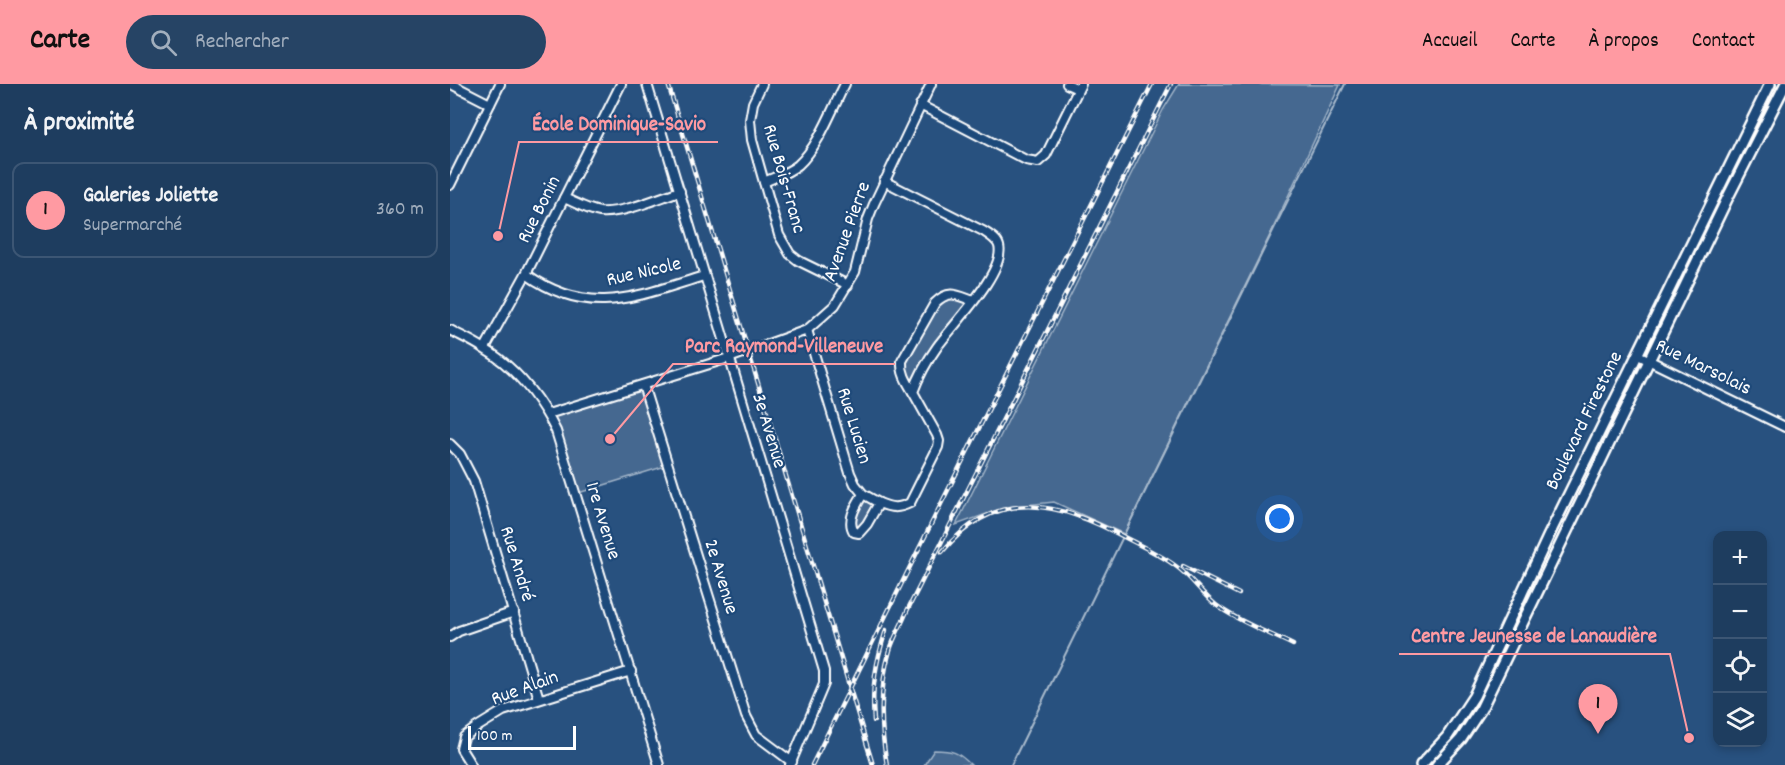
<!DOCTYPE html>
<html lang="fr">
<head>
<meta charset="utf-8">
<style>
	body { margin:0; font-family:Dekko,sans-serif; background:#264465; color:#f1f3f6 }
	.controls { position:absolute; right:18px; bottom:18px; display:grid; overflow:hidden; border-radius:12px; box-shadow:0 3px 9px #0003 }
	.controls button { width:54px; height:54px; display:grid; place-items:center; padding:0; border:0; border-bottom:2px solid #3c5674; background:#1e3d5f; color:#f1f3f6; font:30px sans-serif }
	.scale { position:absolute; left:18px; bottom:15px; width:108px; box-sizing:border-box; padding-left:6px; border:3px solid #fff; border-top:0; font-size:16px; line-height:21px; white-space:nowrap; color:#fff; -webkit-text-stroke:4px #1f4a7a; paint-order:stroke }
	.you { position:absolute; left:830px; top:435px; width:21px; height:21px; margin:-15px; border:4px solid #fff; border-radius:50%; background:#1a73e8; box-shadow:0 0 0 9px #1a73e833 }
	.badge { display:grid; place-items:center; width:39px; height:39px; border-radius:50%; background:#ff9aa2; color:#111; font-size:20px; font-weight:700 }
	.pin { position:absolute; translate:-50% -50px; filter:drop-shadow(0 2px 3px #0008) }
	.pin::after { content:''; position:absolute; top:32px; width:21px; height:18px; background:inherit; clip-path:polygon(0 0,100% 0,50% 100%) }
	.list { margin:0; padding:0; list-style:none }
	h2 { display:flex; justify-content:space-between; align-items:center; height:78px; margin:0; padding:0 24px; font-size:26px }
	h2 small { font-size:20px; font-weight:400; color:#a1aebd }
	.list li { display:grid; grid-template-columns:39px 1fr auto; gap:18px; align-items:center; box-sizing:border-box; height:96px; margin:0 12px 12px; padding:0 12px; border:2px solid #3c5674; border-radius:12px }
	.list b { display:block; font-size:22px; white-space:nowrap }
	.list p { margin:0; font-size:20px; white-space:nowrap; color:#a1aebd }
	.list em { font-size:20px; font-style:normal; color:#a1aebd }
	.icon { flex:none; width:33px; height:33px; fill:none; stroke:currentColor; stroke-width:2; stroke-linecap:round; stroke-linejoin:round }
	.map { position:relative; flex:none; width:1335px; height:681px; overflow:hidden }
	header { display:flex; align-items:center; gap:36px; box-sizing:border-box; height:84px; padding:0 30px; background:#ff9aa2; color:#111 }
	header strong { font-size:28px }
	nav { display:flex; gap:33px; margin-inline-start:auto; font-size:21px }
	.search { width:420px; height:54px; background:#264465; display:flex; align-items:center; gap:15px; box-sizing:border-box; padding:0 21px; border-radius:33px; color:#a1aebd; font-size:22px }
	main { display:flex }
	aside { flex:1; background:#1e3d5f }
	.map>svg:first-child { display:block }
	.green { fill:#446890; stroke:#a2b4c8; stroke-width:1.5 }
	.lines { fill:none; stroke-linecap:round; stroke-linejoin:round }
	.stream { stroke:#aabbcd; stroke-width:2 }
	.minor-casing { stroke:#fff; stroke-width:12 }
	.major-casing { stroke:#fff; stroke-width:14 }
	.minor { stroke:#1f4a7a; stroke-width:8 }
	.major { stroke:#1f4a7a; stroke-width:9 }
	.rail-casing { stroke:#fff; stroke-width:4.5 }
	.rail { stroke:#1f4a7a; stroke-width:2; stroke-dasharray:7; stroke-linecap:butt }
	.labels { text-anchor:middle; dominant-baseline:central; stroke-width:4.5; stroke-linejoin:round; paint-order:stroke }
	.street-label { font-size:20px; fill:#fff; stroke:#1f4a7a }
	.leader { fill:none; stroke:#ff9aa2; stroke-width:2 }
	.callout-dot { fill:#ff9aa2; stroke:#1f4a7a; stroke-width:2 }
	.callout-label { font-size:21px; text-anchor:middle; font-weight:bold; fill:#ff9aa2; stroke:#1f4a7a; stroke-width:4.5; stroke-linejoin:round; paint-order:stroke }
</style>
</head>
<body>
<header>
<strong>Carte</strong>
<div class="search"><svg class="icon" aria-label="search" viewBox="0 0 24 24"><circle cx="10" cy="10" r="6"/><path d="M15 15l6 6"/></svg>Rechercher</div>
<nav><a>Accueil</a><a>Carte</a><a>À propos</a><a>Contact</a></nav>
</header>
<main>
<aside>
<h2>À proximité<small></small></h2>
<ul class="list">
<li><span class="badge">1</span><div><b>Galeries Joliette</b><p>Supermarché</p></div><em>360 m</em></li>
</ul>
</aside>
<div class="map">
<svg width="1335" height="681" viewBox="0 0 1335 681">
	<rect width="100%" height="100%" fill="#28517f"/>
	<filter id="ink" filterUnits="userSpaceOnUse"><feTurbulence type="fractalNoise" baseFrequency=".0167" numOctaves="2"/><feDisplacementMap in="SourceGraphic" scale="12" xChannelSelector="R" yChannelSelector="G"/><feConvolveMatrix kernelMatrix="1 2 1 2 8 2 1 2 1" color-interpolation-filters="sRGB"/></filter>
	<g filter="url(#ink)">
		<g class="green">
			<path d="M729,0L890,1L819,153L674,450L604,418L556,423L506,441L713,26Z"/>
			<path d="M497,210L523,217L463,308L451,284L485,219Z"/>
			<path d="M193,301L222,380L125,410L98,330Z"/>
			<path d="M413,410L429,419L409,449L401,443Z"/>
			<path d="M484,666C503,666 508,668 521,681H474Z"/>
		</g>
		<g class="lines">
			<path class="stream" d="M561,681L895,0"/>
			<defs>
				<g id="minor">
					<path d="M1,0L40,20"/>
					<path d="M197,0L374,587V600L340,681"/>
					<path d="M312,0L303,19L300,36L302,56L329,151L340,170L349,177L398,201"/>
					<path d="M617,0L628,5"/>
					<path d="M470,21L576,76L588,78L596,71L631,0"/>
					<path d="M314,98C325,93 338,89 348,81C369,62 382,25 395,0"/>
					<path d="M0,101L50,0"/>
					<path d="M114,114C126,119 138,126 150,128C173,130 208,114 230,107"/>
					<path d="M76,190C140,235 187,212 254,192"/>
					<path d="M0,246C11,252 23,257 33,264C67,284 89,313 106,347L209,681"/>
					<path d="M357,246L400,389L405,400L413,410C407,420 396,436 404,448L409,449L417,440L429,419L413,410"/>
					<path d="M35,264L76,190L171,0"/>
					<path d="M1188,271L1335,343"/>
					<path d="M193,301L296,632L306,651L342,678"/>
					<path d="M463,308C457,298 451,289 452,277L485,219C499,205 507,211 523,217"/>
					<path d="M98,330L279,274L357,246L385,221L405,188L418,135L424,120L481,0"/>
					<path d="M0,360L10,370L24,397L89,615"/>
					<path d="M429,419C441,424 448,425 460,419L488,363L489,357L487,351L463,308C469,292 477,277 487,263C502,242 556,187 549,162C547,155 539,151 533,147L434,97"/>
					<path d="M0,553L9,547L64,528"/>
					<path d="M21,681L11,665L14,653L27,643L53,627L181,587"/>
				</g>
				<g id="major">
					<path d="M971,681L997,653L1024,612L1098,453L1320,0"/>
					<path d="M987,681L1011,655L1031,625L1277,115L1335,1"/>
				</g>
			</defs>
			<use href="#minor" class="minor-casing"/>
			<use href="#major" class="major-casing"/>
			<use href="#minor" class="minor"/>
			<use href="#major" class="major"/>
			<defs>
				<g id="rail">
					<path d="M218,0L423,681"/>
					<path d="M492,468C548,401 608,418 676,454C693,463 712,471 727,483C742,494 752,510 766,521C787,537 819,549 843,561"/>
					<path d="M733,482L789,510"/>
					<path d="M424,637C421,603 426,578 436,546"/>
					<path d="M362,681L492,418L702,0"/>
					<path d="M437,681C430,643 429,603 440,566C444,553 452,540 457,527L721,0"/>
				</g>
			</defs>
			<use href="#rail" class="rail-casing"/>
			<use href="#rail" class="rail"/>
		</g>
	</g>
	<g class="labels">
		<g class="street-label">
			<text transform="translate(333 95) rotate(74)">Rue Bois-Franc</text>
			<text transform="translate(90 126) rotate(-63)">Rue Bonin</text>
			<text transform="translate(398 148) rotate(-70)">Avenue Pierre</text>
			<text transform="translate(194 189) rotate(-13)">Rue Nicole</text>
			<text transform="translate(1253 284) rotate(26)">Rue Marsolais</text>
			<text transform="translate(1135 337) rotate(-64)">Boulevard Firestone</text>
			<text transform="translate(403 342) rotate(73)">Rue Lucien</text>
			<text transform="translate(318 347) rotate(73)">3e Avenue</text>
			<text transform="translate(152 437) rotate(73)">1re Avenue</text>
			<text transform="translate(66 480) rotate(73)">Rue André</text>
			<text transform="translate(270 493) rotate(73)">2e Avenue</text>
			<text transform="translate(75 605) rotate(-20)">Rue Alain</text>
		</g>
	</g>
	<path class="leader" d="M48 152L69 58H268M160 355L223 280H445M1239 654L1220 570H949"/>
	<g class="callout-dot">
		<circle cx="48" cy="152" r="6"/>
		<circle cx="160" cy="355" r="6"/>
		<circle cx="1239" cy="654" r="6"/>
	</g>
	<g class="callout-label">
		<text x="169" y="46">École Dominique-Savio</text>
		<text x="334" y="268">Parc Raymond-Villeneuve</text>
		<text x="1084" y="558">Centre Jeunesse de Lanaudière</text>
	</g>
</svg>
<div class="controls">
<button>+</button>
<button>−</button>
<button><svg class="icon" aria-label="locate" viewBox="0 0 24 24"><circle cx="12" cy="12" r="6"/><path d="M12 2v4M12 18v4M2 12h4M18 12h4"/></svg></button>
<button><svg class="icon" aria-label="layers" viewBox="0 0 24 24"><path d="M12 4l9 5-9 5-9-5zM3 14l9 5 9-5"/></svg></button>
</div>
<div class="scale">100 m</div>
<div class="you"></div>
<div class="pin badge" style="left:1148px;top:650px">1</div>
</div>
</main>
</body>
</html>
